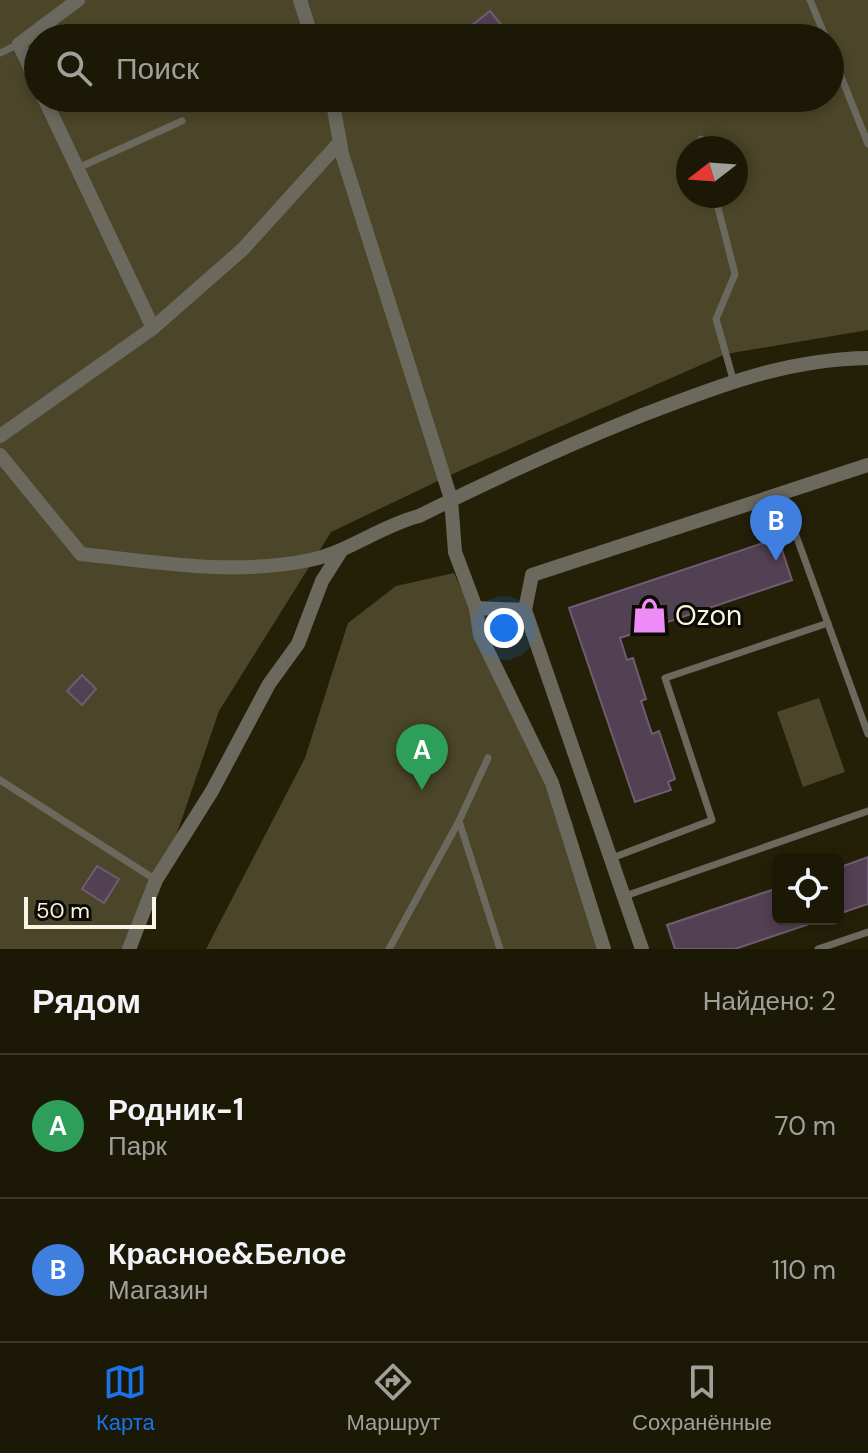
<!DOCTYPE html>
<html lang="ru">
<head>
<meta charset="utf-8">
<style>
	body { margin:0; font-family:"DM Sans",sans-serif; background:#282514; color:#f1f3f6 }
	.controls { position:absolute; right:24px; bottom:24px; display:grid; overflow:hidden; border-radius:12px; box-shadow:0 4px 12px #0003 }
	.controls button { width:72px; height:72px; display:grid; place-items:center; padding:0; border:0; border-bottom:2px solid #393728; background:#1b1806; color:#f1f3f6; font:40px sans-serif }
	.compass { position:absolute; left:676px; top:136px; width:72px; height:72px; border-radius:50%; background:#1b1806; box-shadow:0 4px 12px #0003; rotate:253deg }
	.scale { position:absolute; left:24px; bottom:20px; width:132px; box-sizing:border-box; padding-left:8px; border:4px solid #f8f5e7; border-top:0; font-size:22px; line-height:28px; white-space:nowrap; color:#f8f5e7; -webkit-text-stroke:6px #0b0a03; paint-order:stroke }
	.you { position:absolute; left:504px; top:628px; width:28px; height:28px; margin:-20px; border:6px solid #fff; border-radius:50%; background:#1a73e8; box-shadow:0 0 0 12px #1a73e833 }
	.badge { display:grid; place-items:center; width:52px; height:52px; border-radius:50%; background:#1a73e8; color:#fff; font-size:26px; font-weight:700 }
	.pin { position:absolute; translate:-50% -66px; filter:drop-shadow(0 2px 4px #0008) }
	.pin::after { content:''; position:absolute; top:42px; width:28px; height:24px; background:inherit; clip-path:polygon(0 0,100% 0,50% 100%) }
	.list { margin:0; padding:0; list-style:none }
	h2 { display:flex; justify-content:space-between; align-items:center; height:104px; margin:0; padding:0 32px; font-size:34px }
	h2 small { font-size:26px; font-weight:400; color:#a0a09b }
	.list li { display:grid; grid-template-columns:52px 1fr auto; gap:24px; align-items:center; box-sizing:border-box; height:144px; padding:0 32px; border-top:2px solid #393728 }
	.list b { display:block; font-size:30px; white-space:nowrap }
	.list p { margin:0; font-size:26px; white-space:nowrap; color:#a0a09b }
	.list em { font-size:26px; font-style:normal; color:#a0a09b }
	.icon { flex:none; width:44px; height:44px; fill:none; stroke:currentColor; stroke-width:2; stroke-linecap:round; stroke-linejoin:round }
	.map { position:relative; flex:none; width:868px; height:949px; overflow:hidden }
	.search { position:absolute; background:#1b1806; box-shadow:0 4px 12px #0003; left:24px; right:24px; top:24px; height:88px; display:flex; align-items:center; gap:20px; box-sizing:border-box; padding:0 28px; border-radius:44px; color:#a0a09b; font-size:30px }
	.sheet { height:392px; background:#1b1806 }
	nav { display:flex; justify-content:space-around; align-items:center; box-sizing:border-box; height:112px; border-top:2px solid #393728; background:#1b1806; font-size:22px; color:#a0a09b }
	nav a { display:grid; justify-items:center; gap:4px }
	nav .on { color:#1a73e8 }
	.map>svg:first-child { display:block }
	.green { fill:#4b4629; fill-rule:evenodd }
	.building { fill:#524053; stroke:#6f5c71; stroke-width:2 }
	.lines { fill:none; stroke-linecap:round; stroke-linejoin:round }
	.lane { stroke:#6b695e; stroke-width:7 }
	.street { stroke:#6b695e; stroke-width:14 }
	.labels { text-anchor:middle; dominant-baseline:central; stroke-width:6; stroke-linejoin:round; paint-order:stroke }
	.poi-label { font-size:28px; fill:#f8f5e7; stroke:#0b0a03; text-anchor:start }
</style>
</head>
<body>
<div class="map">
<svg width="868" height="949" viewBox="0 0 868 949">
	<rect width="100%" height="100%" fill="#242008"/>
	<g class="green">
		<path d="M0,0H868V330L726,354L459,471L331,532L219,711L137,949H0ZM38,38H830V98H38ZM688,148H736V196H688Z"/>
		<path d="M454,573L572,822L600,949H206L305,758L348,623L396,586Z"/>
		<path d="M819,698L845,772L803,787L777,712Z"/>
	</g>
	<g class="building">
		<path d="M490,11L504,28L491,38H480L471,26Z"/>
		<path d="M778,538L792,580L620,638L627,660L633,658L646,699L641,701L652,734L659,731L675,779L668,782L671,790L635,802L569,608Z"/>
		<path d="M82,675L96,689L82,705L67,691Z"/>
		<path d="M868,857V904L838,914V868Z"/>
		<path d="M97,866L119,879L104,903L82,889Z"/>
		<path d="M778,888V919H824L735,949H675L667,925Z"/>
	</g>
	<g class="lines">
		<g class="lane">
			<path d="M810,0L826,38"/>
			<path d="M830,49L868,144"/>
			<path d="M0,53L19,44"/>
			<path d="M701,139L703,148"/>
			<path d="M78,168L182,121"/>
			<path d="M715,196L735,274L716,319L733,379"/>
			<path d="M781,494L868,734"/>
			<path d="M0,780L156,880"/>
			<path d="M459,821L488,758"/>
			<path d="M612,858L712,820L665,678L828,623"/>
			<path d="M625,896L868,811"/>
			<path d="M389,949L459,821L500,949"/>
			<path d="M818,949L868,932"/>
		</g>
		<g class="street">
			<path d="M300,0L312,38"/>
			<path d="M38,85L19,44L78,0"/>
			<path d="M44,98L153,328"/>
			<path d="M332,98L342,154L451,499L455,552L476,608L525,610"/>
			<path d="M0,436L153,328L243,249L340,142"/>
			<path d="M0,455L81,554C156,562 235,576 310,560C349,552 380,526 419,516C491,480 565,446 640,416C715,387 786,359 868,358"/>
			<path d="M476,608L480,635L552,783L604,949"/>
			<path d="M129,949L156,880L212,791L269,684L298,644L322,581L341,551"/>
			<path d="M642,949L525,610L532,575L868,465"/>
		</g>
	</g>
	<defs>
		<symbol id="shop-bare" viewBox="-9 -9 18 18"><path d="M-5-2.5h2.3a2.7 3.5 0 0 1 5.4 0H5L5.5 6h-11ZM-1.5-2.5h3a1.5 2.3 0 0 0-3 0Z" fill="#ef8bf7" stroke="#0b0a03" stroke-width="2.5" paint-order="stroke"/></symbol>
	</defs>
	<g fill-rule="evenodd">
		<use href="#shop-bare" x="624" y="590" width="51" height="51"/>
	</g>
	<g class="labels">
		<g class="poi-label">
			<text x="675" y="615">Ozon</text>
		</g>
	</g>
</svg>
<div class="controls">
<button><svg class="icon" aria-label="locate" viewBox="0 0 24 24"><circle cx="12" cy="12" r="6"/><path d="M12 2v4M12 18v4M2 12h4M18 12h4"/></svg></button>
</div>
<svg class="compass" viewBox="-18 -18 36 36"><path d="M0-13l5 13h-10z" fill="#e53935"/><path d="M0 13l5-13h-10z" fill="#a0a09b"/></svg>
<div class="scale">50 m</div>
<div class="you"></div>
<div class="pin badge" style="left:422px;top:790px;background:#2e9e5b">A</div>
<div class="pin badge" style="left:776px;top:561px;background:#3f7fe0">B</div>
<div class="search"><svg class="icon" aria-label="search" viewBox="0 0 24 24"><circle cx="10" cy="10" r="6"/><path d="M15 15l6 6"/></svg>Поиск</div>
</div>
<section class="sheet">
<h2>Рядом<small>Найдено: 2</small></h2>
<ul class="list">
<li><span class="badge" style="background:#2e9e5b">A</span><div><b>Родник-1</b><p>Парк</p></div><em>70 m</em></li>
<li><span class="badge" style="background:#3f7fe0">B</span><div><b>Красное&amp;Белое</b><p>Магазин</p></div><em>110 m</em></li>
</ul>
</section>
<nav>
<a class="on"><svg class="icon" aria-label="map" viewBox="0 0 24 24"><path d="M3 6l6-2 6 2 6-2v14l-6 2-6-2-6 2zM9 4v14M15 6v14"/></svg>Карта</a>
<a><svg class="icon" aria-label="directions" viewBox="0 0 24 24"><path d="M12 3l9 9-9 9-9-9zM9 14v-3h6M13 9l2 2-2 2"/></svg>Маршрут</a>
<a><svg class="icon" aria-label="saved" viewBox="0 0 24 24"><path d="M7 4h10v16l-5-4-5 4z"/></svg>Сохранённые</a>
</nav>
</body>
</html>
